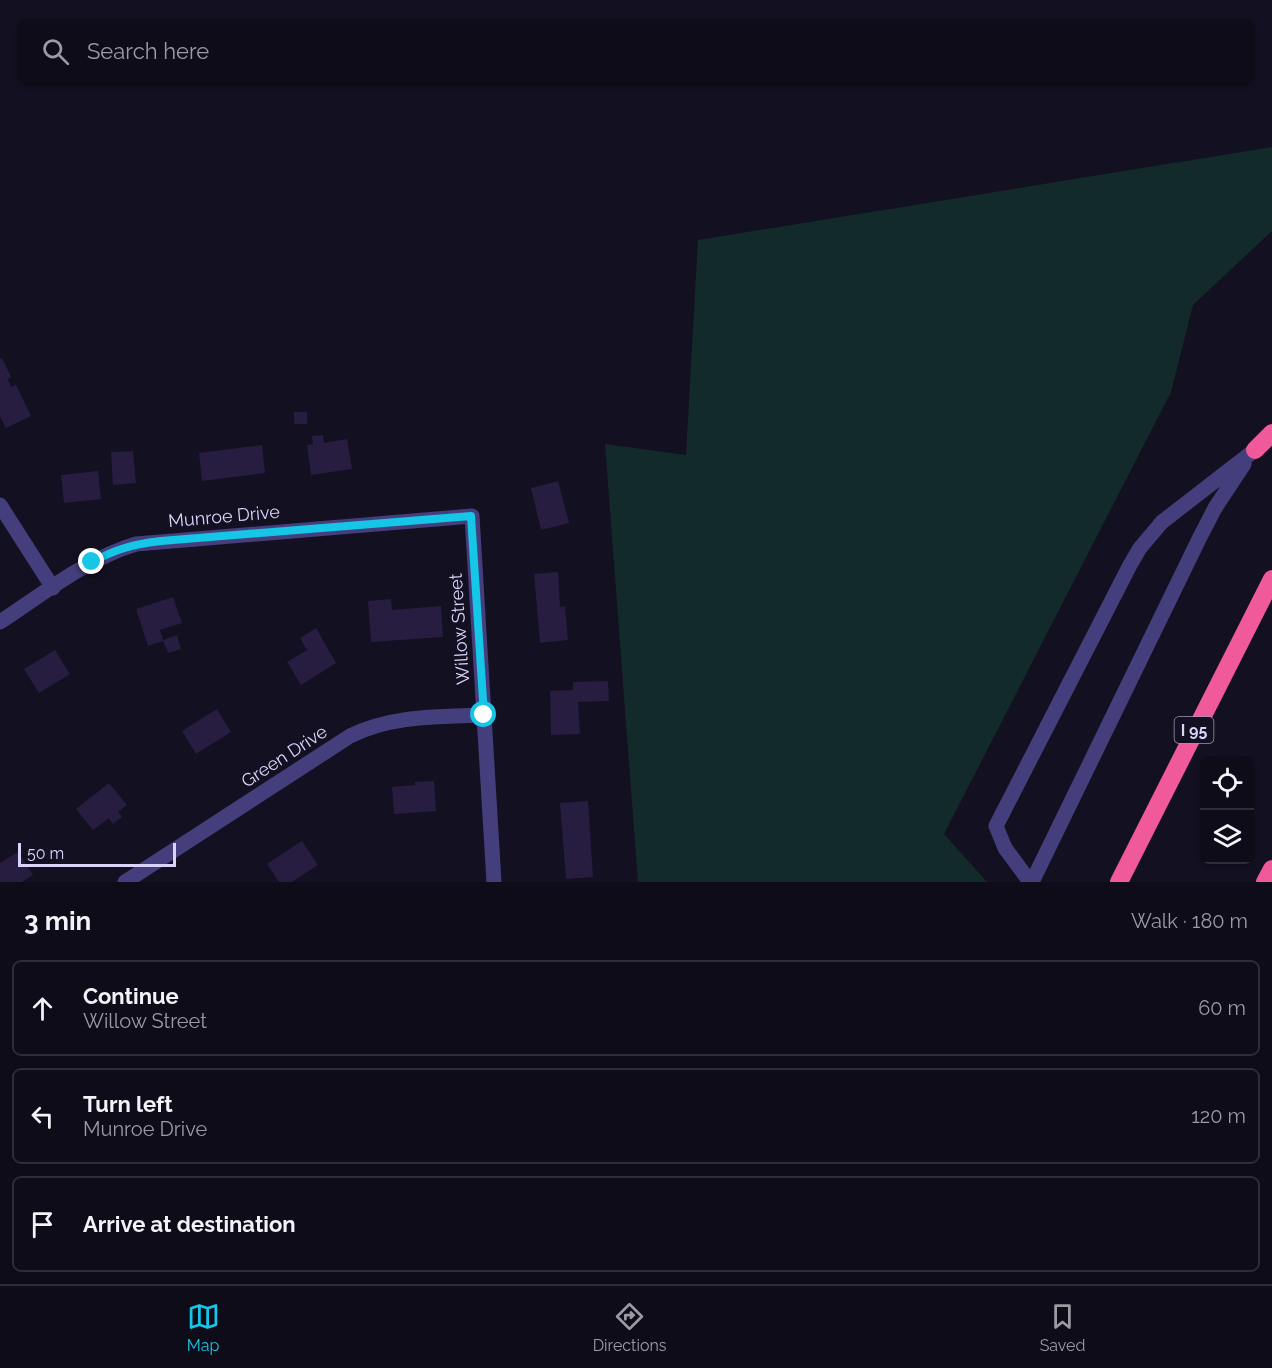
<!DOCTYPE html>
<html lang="en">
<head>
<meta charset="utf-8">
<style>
	body { margin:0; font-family:Raleway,sans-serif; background:#1c1a26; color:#f1f3f6 }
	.controls { position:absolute; right:18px; bottom:18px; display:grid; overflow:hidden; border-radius:9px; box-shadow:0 2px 4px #0004 }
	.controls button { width:54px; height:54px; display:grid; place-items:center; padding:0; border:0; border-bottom:2px solid #2e2c38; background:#0e0c19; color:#f1f3f6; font:30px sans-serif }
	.scale { position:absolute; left:18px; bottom:15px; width:158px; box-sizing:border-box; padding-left:6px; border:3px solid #dad4fb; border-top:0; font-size:16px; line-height:21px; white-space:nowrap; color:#dad4fb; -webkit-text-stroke:4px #131021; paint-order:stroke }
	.stop { position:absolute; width:18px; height:18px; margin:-14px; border:4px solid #15c6e6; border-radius:50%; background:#fff }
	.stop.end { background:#15c6e6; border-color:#fff; box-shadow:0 2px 6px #0008 }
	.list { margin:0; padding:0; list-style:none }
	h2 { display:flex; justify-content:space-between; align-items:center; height:78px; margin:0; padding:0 24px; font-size:26px }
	h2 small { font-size:20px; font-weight:400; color:#9b9ba2 }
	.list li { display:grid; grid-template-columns:39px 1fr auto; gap:18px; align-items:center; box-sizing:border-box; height:96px; margin:0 12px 12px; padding:0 12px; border:2px solid #2e2c38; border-radius:9px }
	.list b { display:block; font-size:22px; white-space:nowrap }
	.list p { margin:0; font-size:20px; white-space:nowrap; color:#9b9ba2 }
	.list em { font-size:20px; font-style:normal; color:#9b9ba2 }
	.icon { flex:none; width:33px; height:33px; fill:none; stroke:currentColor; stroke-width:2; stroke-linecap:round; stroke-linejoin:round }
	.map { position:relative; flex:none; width:1272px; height:882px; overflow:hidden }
	.search { position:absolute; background:#0e0c19; box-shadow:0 2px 4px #0004; left:18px; right:18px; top:18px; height:66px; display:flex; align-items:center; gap:15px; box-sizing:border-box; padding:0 21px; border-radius:9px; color:#9b9ba2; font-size:22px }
	.sheet { height:402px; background:#0e0c19 }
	nav { display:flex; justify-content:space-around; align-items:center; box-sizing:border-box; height:84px; border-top:2px solid #2e2c38; background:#0e0c19; font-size:16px; color:#9b9ba2 }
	nav a { display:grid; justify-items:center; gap:3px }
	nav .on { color:#15c6e6 }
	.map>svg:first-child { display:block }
	.green { fill:#132a2a }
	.building { fill:#261d40 }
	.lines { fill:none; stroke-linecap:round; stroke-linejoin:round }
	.minor { stroke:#443f7c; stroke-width:15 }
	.highway { stroke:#f05a9a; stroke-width:18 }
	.route { stroke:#15c6e6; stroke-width:8 }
	.labels { text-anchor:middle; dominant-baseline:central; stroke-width:6; stroke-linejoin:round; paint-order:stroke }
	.shield { fill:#131021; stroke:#9e99ba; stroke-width:1.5 }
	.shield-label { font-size:16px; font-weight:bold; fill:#dad4fb }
	.street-label { font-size:18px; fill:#dad4fb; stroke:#131021 }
</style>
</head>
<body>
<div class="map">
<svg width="1272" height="882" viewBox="0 0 1272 882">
	<rect width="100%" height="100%" fill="#131021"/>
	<path class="green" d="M1272,147V231L1193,305L1171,392L944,834L987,882H638L605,444L686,455L698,240Z"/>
	<g class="building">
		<path d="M2,358L11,377L8,379L11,387L16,385L31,416L6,428L0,416V359Z"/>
		<rect x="294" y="412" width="13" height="12"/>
		<path d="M323,435L324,443L347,439L352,469L311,475L307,445L313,444L312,436Z"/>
		<path d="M262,445L265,473L202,481L199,453Z"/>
		<path d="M133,451L136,483L113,485L111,452Z"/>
		<path d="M98,471L101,499L64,503L61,475Z"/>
		<path d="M558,481L569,523L541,530L531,488Z"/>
		<path d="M558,572L560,607L565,606L568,640L540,643L534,574Z"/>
		<path d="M173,597L182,623L160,630L163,640L177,635L181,649L168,653L163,641L148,646L136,609Z"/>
		<path d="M391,599L392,610L441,606L443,637L371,642L368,601Z"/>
		<path d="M316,628L336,663L301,685L287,662L307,650L300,638Z"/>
		<path d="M55,650L70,674L39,693L24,669Z"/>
		<path d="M608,681L609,701L578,702L580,734L551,735L550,691L573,690V682Z"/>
		<path d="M217,709L231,732L196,754L182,731Z"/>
		<path d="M434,781L436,811L394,814L392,787L415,785V782Z"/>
		<path d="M109,783L127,805L118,812L122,817L113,824L109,818L93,830L76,809Z"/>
		<path d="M588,801L593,877L566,879L560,803Z"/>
		<path d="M302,841L318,865L292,882H279L267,864Z"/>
		<path d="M18,852L33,875L22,882H0V863Z"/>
	</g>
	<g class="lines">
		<g class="minor">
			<path d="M0,505L53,588"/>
			<path d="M0,622C43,594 86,559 136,544L472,516L494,882"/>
			<path d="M125,882L350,736C392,715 438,717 484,715"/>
			<path d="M1030,882L1005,848L996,826L1130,565L1140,548L1162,522L1255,450"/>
			<path d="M1032,882L1200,537L1215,508L1244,464"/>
		</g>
		<g class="highway">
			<path d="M1255,450L1272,433"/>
			<path d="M1119,882L1272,579"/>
			<path d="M1265,882L1272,869"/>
		</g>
	</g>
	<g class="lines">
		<path class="route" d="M92,562C116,549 134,544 161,541L471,516L484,715"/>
	</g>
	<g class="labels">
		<rect class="shield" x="1174.5" y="717" width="39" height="26" rx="4.5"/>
		<g class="shield-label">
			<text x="1194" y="730">I 95</text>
		</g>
		<g class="street-label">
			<text transform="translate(224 516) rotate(-5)">Munroe Drive</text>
			<text transform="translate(459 629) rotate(-94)">Willow Street</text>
			<text transform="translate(284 756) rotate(-33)">Green Drive</text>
		</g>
	</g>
</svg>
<div class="controls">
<button><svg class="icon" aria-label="locate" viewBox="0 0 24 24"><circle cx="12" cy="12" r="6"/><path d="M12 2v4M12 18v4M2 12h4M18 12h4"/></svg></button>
<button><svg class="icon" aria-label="layers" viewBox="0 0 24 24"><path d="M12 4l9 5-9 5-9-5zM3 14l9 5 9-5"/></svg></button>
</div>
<div class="scale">50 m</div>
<div class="stop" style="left:484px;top:715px"></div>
<div class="stop end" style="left:92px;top:562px"></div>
<div class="search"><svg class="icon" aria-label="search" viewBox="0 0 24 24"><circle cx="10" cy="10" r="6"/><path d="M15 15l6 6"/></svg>Search here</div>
</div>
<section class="sheet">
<h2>3 min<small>Walk · 180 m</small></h2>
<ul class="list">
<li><svg class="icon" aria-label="ahead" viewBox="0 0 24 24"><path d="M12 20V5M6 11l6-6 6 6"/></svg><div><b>Continue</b><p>Willow Street</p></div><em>60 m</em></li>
<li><svg class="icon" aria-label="left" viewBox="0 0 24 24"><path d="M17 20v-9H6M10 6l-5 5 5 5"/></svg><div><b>Turn left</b><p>Munroe Drive</p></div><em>120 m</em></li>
<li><svg class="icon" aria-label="arrive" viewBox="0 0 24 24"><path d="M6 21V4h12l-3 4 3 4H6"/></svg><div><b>Arrive at destination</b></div></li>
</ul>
</section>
<nav>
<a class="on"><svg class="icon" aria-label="map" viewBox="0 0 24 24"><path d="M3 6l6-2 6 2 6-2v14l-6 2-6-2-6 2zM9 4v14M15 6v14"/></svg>Map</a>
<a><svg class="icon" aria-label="directions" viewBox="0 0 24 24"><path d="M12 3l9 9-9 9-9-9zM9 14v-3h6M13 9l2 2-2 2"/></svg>Directions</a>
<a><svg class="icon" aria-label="saved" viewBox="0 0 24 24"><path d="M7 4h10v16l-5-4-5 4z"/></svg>Saved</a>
</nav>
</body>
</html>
